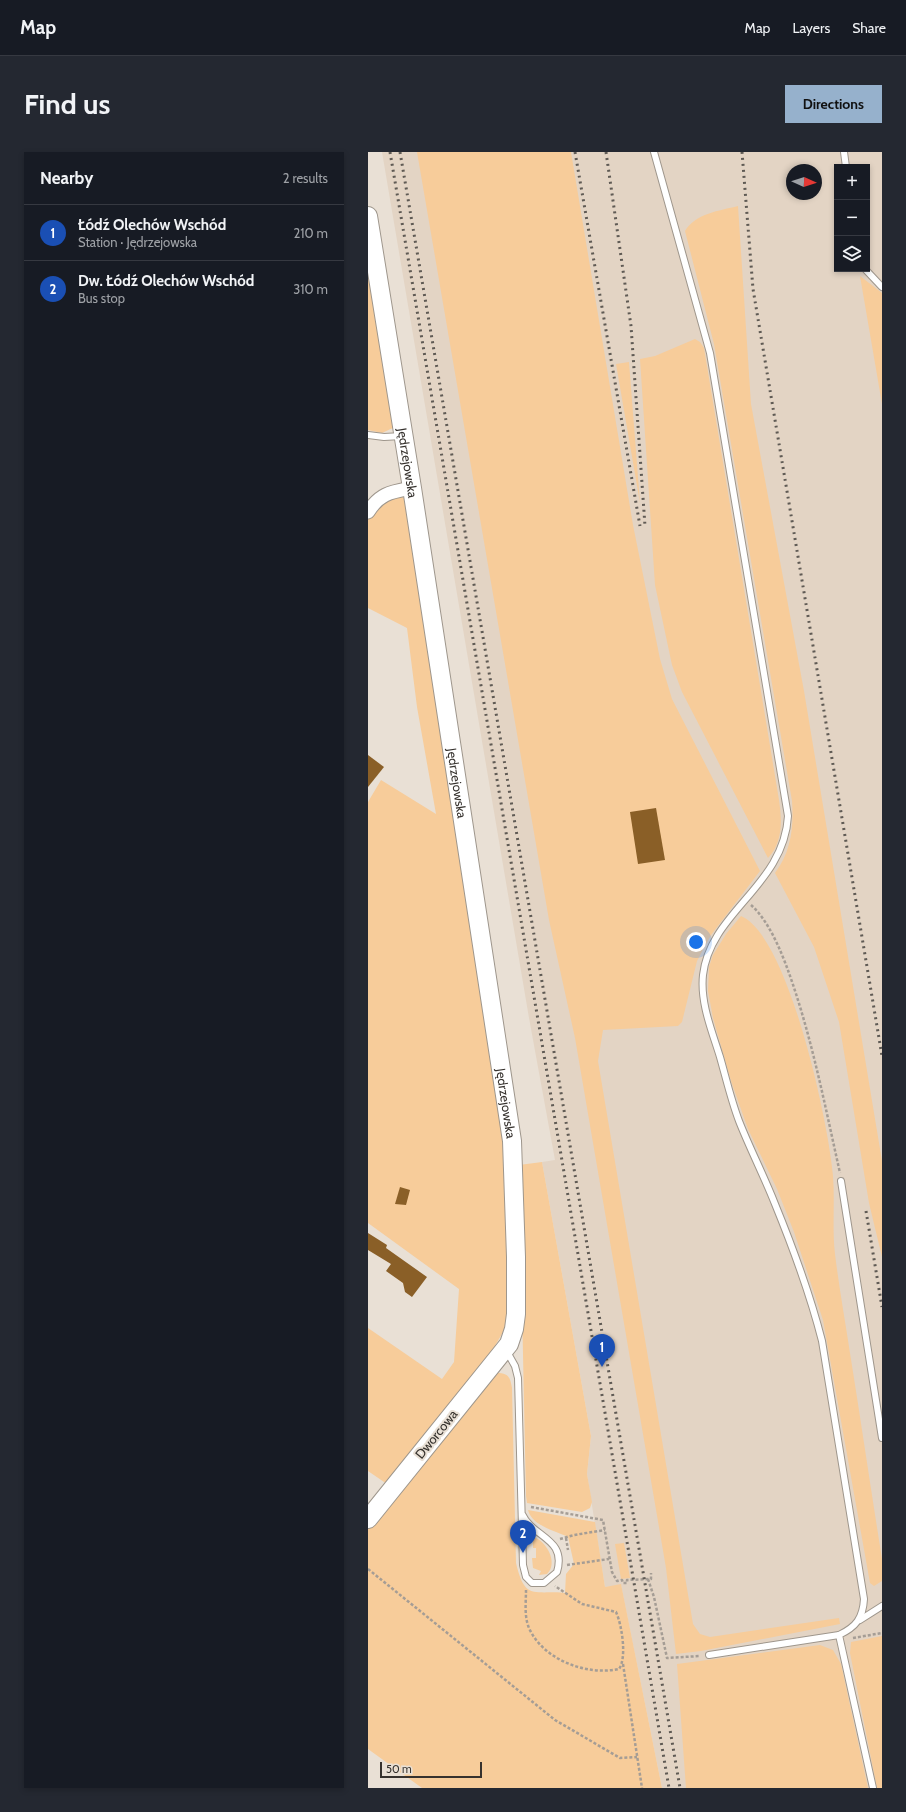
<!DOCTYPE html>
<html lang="en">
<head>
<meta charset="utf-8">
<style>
	body { margin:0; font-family:Cabin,sans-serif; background:#242831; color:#f1f3f6 }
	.controls { position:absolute; right:12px; top:12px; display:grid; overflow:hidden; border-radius:0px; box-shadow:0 2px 6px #0003 }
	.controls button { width:36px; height:36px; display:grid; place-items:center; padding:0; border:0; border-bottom:1px solid #363941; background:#171b24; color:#f1f3f6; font:20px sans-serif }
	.compass { position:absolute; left:418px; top:12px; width:36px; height:36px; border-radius:50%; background:#171b24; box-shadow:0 2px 6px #0003; rotate:93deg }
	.scale { position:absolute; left:12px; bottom:10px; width:102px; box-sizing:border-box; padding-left:4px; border:2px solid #36322e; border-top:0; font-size:11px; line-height:14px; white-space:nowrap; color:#36322e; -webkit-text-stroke:3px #e9e0d5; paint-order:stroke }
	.you { position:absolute; left:328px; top:790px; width:14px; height:14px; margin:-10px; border:3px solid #fff; border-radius:50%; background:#1a73e8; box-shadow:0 0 0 6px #1a73e833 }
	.badge { display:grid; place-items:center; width:26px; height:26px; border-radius:50%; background:#96b1cc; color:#fff; font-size:13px; font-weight:700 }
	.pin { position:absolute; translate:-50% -33px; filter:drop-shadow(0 1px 2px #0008) }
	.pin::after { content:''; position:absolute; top:21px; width:14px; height:12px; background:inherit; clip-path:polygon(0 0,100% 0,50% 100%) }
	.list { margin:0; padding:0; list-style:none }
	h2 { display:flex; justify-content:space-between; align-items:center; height:52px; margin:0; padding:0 16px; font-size:17px }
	h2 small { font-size:13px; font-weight:400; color:#9ea1a6 }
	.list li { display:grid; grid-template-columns:26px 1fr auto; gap:12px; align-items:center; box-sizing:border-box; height:56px; padding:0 16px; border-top:1px solid #363941 }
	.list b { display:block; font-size:15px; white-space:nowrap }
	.list p { margin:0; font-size:13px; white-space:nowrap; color:#9ea1a6 }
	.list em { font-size:13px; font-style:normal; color:#9ea1a6 }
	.icon { flex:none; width:22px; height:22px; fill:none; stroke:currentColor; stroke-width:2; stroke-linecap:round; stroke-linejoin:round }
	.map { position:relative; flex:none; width:514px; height:1636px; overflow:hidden; border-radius:0px }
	header { display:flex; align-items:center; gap:24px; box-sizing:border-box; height:56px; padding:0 20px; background:#171b24; border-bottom:1px solid #363941 }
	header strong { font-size:19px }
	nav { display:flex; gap:22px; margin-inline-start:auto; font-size:14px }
	.intro { display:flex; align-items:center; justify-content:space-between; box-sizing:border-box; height:96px; padding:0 24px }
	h1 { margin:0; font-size:28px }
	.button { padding:10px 18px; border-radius:0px; background:#96b1cc; color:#111; font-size:14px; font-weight:700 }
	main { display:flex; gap:24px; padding:0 24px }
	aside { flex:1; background:#171b24; border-radius:0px; box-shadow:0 2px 6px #0003 }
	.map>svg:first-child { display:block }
	.built { fill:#e3d4c4; fill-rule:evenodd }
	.green { fill:#f7cc9a }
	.building { fill:#8a5f27 }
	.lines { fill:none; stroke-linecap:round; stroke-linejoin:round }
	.lane-casing { stroke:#9e968c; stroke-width:8 }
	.street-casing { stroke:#9e968c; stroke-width:15 }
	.secondary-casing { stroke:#9e968c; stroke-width:20 }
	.path { stroke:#a59d95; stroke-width:2.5; stroke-dasharray:3 2; stroke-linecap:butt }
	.lane { stroke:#fff; stroke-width:6 }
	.street { stroke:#fff; stroke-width:13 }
	.secondary { stroke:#fff; stroke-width:18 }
	.rail { stroke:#5f5a54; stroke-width:3; stroke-dasharray:2 4; stroke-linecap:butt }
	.labels { text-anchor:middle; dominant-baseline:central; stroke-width:4; stroke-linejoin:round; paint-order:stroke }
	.street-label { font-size:13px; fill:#36322e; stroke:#e9e0d5 }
</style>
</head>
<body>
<header>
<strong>Map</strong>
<nav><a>Map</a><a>Layers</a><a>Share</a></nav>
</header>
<div class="intro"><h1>Find us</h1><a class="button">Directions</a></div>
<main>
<aside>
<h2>Nearby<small>2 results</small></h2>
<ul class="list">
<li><span class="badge" style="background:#1a4fb4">1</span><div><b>Łódź Olechów Wschód</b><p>Station · Jędrzejowska</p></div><em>210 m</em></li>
<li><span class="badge" style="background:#1a4fb4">2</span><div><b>Dw. Łódź Olechów Wschód</b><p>Bus stop</p></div><em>310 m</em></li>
</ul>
</aside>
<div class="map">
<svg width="514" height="1636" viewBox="0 0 514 1636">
	<rect width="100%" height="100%" fill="#e9e0d5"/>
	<path class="built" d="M14,0H514V1636H294L253,1433L237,1435L219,1322L223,1284L174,1010L187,1008L161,866ZM469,15H499V117H469ZM424,18H448V42H424Z"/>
	<g class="green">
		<path d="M49,0H203L265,373L292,507L304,547L392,719L343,783L329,809L314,870L310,874L235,878L230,909L325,1472L332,1482L342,1485L471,1466L472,1472L333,1499L308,1502L298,1416L207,886L181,768Z"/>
		<path d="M370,54L383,252L436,539L514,1009V1105L501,1051L471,870L446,795L407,721C423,700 426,675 424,649L346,192L317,79C328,61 351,59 370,54Z"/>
		<path d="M0,104L27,275L14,281L0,278Z"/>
		<path d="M492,124L514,141V252Z"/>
		<path d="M327,187L332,190L336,196L411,648C414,668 415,691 400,706L314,540L304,513L287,433L272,207L287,204Z"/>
		<path d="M261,210L272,351L248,212Z"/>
		<path d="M33,343L39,350L137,984L142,1150L139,1173L124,1199L19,1332L0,1319V1176L74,1227L86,1210L91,1137L0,1071V650L13,628L68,662L49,555L39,476L0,456V366L20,345Z"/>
		<path d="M373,764C421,784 461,973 465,1024C467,1050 464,1076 467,1102C471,1135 477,1168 482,1201C493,1270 503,1338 514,1407V1429L506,1434L502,1431L455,1168L426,1080L409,1037L380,977L363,929L345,866L340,839L341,815L345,803L358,782Z"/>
		<path d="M174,1010L223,1284L219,1322L224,1350L222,1356L214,1360L159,1351L158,1344L151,1013Z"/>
		<path d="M128,1221C140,1221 142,1224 144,1236L148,1411C157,1449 165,1438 197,1441L198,1422L206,1412L200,1385C188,1379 164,1374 160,1358L227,1370L237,1435L253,1432L294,1636H54L0,1597V1375Z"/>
		<path d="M165,1385C178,1388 191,1411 179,1422L171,1423L173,1419L165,1416L164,1406H168V1396H165Z"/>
		<path d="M256,1391L262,1426L253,1427L247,1392Z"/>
		<path d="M514,1484V1636H509L482,1501L483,1490Z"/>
		<path d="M452,1493L465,1498L473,1512L500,1636H318L309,1512Z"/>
	</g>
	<g class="building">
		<path d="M0,603L16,615L0,635Z"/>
		<path d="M288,656L297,708L270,712L262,660Z"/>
		<path d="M32,1035L42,1038L38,1053L27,1052Z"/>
		<path d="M0,1081L19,1093L18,1096L59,1125L44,1145L37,1140L35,1131L18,1119L23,1112L0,1098Z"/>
	</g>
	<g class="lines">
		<defs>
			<g id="lane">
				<path d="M286,0L342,201L420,664C416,734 342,760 335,823C332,851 344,879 352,905C358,926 363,948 371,969C382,997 396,1024 407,1052C425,1096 442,1142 454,1189L496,1447C495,1466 488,1475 471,1483L505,1636"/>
				<path d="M476,0L478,15"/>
				<path d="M497,117L514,135"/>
				<path d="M0,283L16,285L34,284"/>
				<path d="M473,1029L514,1286"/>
				<path d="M138,1198L147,1214L150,1226L155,1413L158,1425L164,1431H176L189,1420C199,1386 165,1386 154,1362"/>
				<path d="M492,1468L514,1454"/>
				<path d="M341,1503L471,1483"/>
			</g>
			<path id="street" d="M0,360C12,341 23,340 44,336"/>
			<g id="secondary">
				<path id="s1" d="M0,64L44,336L144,989L148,1105V1162L146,1177L141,1192L0,1367"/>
			</g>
		</defs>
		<use href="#lane" class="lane-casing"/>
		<use href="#street" class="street-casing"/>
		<use href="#secondary" class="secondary-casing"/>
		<g class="path">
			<path d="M383,753C401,769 413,799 421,821C444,886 457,954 472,1021"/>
			<path d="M163,1355L235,1368L244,1420L249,1429L254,1428L255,1431H259V1428L283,1427V1421"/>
			<path d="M198,1386L200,1398"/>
			<path d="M192,1387L206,1383L237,1378"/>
			<path d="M199,1413L241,1407"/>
			<path d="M0,1417L187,1568L252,1606L269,1605"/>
			<path d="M280,1427L286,1445L299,1506L332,1504"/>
			<path d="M158,1438C158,1450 156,1464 161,1476C175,1508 219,1524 251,1517C259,1506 254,1473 248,1460L214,1452L187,1434"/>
			<path d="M485,1486L514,1481"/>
			<path d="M255,1512L274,1636"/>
		</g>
		<use href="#lane" class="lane"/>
		<use href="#street" class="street"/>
		<use href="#secondary" class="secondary"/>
		<g class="rail">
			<path d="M22,0L301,1636"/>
			<path d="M32,0L312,1636"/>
			<path d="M207,0L272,374"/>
			<path d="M238,0L263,174L277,374"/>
			<path d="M374,0L385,137L514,904"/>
			<path d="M498,1059L514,1155"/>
		</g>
	</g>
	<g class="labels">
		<g class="street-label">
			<text stroke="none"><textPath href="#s1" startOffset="250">Jędrzejowska</textPath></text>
			<text stroke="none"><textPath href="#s1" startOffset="574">Jędrzejowska</textPath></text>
			<text stroke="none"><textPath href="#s1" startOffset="898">Jędrzejowska</textPath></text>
			<text transform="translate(68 1282) rotate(-51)">Dworcowa</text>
		</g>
	</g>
</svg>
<div class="controls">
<button>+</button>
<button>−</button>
<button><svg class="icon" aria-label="layers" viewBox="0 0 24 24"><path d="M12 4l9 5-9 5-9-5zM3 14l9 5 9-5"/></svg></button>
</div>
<svg class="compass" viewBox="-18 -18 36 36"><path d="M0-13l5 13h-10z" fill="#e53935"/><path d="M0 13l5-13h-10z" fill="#9ea1a6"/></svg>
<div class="scale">50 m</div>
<div class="you"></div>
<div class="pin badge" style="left:234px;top:1215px;background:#1a4fb4">1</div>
<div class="pin badge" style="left:155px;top:1401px;background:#1a4fb4">2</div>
</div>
</main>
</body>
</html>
